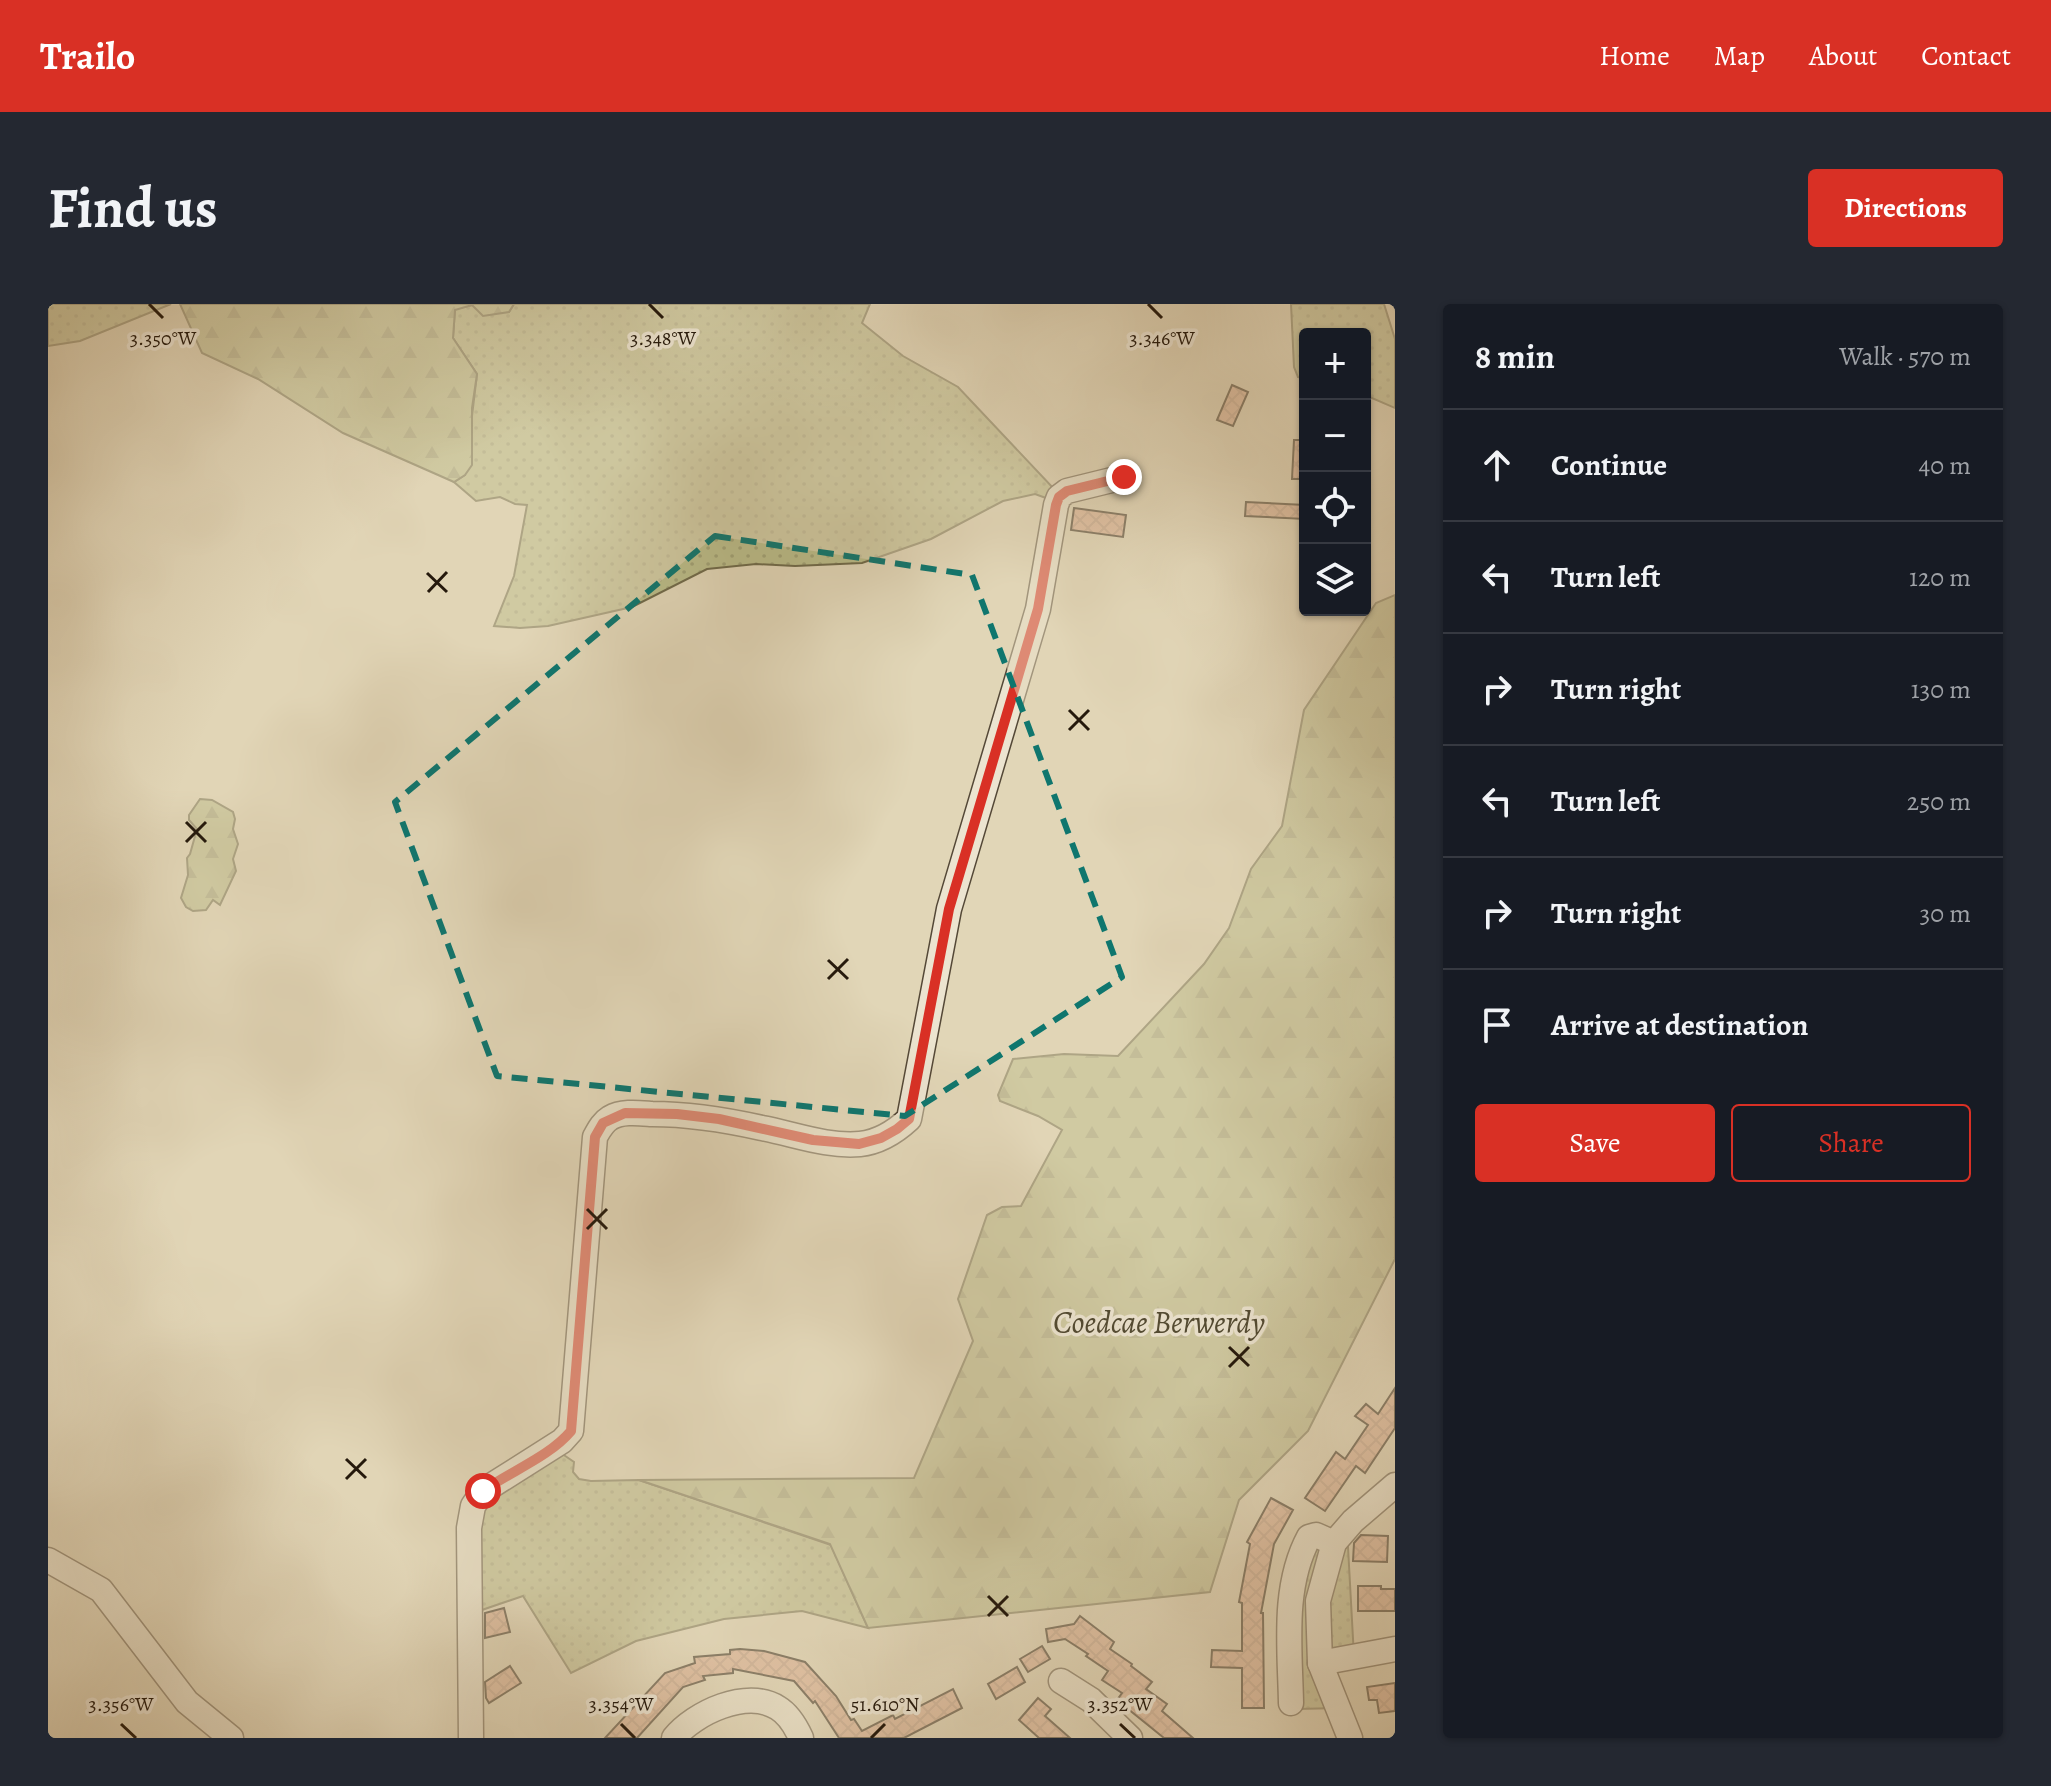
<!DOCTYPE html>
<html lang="en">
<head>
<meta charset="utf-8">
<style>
	body { margin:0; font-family:Alegreya,serif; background:#242831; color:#f1f3f6 }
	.controls { position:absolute; right:24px; top:24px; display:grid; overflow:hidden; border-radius:8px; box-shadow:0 2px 6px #0004 }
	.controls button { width:72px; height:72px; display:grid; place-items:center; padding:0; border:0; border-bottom:2px solid #363941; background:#171b24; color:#f1f3f6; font:40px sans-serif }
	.stop { position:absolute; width:24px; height:24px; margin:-18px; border:6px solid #d93025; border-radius:50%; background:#fff }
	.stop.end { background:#d93025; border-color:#fff; box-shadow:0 2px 8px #0008 }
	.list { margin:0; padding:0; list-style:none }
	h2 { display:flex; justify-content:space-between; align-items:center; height:104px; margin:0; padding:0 32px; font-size:34px }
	h2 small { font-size:26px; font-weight:400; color:#9ea1a6 }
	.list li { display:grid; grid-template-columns:52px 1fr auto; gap:24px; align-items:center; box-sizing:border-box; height:112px; padding:0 32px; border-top:2px solid #363941 }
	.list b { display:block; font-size:30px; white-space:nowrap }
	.list em { font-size:26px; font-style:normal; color:#9ea1a6 }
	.actions { display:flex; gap:16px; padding:24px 32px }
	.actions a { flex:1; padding:18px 0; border:2px solid #d93025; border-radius:8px; text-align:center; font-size:28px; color:#d93025 }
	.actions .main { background:#d93025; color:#fff }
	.icon { flex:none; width:44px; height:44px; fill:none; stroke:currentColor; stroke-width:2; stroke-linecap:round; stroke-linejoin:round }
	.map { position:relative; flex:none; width:1347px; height:1434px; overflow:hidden; border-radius:8px }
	header { display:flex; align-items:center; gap:48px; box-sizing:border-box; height:112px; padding:0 40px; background:#d93025; color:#fff }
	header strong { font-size:38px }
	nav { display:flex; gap:44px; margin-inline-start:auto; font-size:28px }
	.intro { display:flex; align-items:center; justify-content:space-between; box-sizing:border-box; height:192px; padding:0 48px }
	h1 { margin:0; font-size:56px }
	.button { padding:20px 36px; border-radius:8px; background:#d93025; color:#fff; font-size:28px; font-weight:700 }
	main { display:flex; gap:48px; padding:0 48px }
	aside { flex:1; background:#171b24; border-radius:8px; box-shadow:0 2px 6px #0004 }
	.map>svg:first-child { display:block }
	.grass { fill:url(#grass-dots); stroke:#706a4a; stroke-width:2 }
	.forest { fill:url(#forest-firs); stroke:#706a4a; stroke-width:2 }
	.building { fill:url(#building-cross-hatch); stroke:#25190c; stroke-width:2 }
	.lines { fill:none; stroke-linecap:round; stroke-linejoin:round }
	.minor-casing { stroke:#544837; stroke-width:27 }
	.minor { stroke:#ece4d0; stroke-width:24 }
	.route { stroke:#d93025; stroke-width:10 }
	.marked { fill:none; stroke:#0f766e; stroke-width:6; stroke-dasharray:16 10; stroke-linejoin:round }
	.ticks { fill:none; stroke:#25190c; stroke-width:3 }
	.labels { text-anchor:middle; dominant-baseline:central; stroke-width:7; stroke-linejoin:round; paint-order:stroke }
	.park-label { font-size:32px; font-style:italic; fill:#524a32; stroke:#ece4d0 }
	.ticks-label { font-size:20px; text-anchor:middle; fill:#25190c; stroke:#ece4d0; stroke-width:7; stroke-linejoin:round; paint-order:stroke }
</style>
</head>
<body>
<header>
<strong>Trailo</strong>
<nav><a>Home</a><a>Map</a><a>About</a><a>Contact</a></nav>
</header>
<div class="intro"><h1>Find us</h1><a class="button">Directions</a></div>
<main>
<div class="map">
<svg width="1347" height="1434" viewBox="0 0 1347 1434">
	<defs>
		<pattern id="grass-dots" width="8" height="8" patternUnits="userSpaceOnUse" patternTransform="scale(2)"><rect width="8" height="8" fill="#babc89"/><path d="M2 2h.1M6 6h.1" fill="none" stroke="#a0a175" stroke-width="1.8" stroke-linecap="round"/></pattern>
		<pattern id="forest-firs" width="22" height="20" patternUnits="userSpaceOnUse" patternTransform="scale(2)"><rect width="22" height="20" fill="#babc89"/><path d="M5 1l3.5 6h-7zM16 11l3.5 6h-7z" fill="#a0a175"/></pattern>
		<pattern id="building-cross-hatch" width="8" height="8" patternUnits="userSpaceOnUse" patternTransform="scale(2)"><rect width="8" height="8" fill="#deac8f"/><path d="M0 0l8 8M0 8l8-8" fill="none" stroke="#be937a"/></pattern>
	</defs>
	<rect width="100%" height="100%" fill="#e1d6b7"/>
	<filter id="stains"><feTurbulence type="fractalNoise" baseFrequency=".0025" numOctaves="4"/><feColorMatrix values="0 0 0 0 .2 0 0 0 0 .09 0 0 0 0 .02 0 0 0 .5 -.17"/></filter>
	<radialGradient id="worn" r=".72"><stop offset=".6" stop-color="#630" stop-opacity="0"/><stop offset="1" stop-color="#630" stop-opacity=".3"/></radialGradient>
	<g class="grass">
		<path d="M0,0H123L32,37L0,42Z"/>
		<path d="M466,0H822L814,19L855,52L910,83L1007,186L998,194L987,190L955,197L883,235L814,259L747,262L708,260L659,265L584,303L500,322L472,324L446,322L466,272L479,201L467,200L452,193L428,197L406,178L417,171L429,70L405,34L407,5L424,1L461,8Z"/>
		<path d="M1243,0H1336L1347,35V104L1317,91V30H1257V74L1250,73L1246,63Z"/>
		<path d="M510,1147L526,1158L525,1168L531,1175L543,1177L591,1176L783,1241L820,1324L754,1307L676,1315L588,1337L523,1369L475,1292L428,1308L431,1205Z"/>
		<path d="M1286,1239L1300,1243L1306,1353L1272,1359L1291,1404L1250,1405L1255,1244Z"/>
	</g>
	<g class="forest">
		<path d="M132,0H466L461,8L435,12L424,1L407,6L405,34L429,70L424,104V161L417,171L406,178L295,129L210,75L154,49Z"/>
		<path d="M1347,291V955L1260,1127L1191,1196L1162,1288L820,1324L782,1240L591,1176L866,1174L925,1037L910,995L939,911L954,903L973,902L1014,826L990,812L952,797L950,791L965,755L1016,750L1070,752L1156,660L1181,624L1203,565L1234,522L1256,406L1328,299Z"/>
		<path d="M152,495L164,496L185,508L187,515L185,525L190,540L185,555L188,567L172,601L165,596L158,606L145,607L138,603L133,594L140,571L139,554L142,550L149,525L141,516V511Z"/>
	</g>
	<g class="building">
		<path d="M1184,81L1200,88L1185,122L1169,116Z"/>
		<path d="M1246,136H1257V175H1244Z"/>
		<path d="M1198,198L1257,201V215L1197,212Z"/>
		<path d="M1026,204L1078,211L1075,233L1023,226Z"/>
		<path d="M1347,1084V1124L1317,1169L1308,1162L1277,1207L1257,1194L1288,1148L1297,1155L1320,1121L1307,1112L1318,1100L1330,1110Z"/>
		<path d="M1223,1194L1245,1206L1226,1240L1213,1309H1215L1216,1404H1194V1364L1163,1363L1164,1346L1194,1347V1299L1191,1298L1202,1240L1199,1238Z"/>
		<path d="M1313,1231L1340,1232L1339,1258L1305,1257L1306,1239Z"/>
		<path d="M1310,1282H1333V1285H1347V1307H1310Z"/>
		<path d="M456,1304L462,1328L437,1334V1309Z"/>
		<path d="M1032,1312L1066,1338L1062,1345L1084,1360L1083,1362L1104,1378L1098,1385L1119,1400L1114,1407L1145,1434H1116L1069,1396L1074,1389L1054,1376L1060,1367L1038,1352L1040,1350L1017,1335L1000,1338L998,1325L1026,1320Z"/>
		<path d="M994,1342L1002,1355L980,1368L972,1355Z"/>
		<path d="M692,1345L716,1347L757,1358L788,1392L803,1416L806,1415L814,1427L845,1411L847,1415L905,1385L914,1404L856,1434H791L767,1397L765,1399L746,1377L685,1365V1369L655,1372L657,1376L635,1383L589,1434H557L617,1369L647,1359L646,1353L682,1350V1346Z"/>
		<path d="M462,1362L473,1379L441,1399L438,1394L437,1378Z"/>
		<path d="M969,1363L977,1378L948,1395L940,1380Z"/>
		<path d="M1347,1379V1407L1331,1409L1329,1396H1321L1319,1383Z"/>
		<path d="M990,1394L1003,1405L997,1412L1022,1434H991L971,1416Z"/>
	</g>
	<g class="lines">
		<defs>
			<g id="minor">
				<path d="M0,1256L53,1286L139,1398L183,1434"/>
				<path d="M1272,1359L1347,1345"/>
				<path d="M1013,1377L1043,1396L1082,1434"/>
				<path d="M1243,1399C1242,1344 1234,1283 1261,1233L1268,1231L1286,1239"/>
				<path d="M423,1434L421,1224L425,1202L435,1187L514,1137L523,1127L547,833C551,826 554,819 562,814C574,807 590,809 604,810C641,810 678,816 714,824C746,830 779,843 812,840C831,838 847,828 861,815L901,605L990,305L1008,201L1011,193L1019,187L1076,173"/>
				<path d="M626,1434C646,1409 699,1384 730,1404C740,1410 748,1423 753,1434"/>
				<path d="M1302,1434L1272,1359L1270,1297L1286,1239L1305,1217L1347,1181"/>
			</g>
		</defs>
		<use href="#minor" class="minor-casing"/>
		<use href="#minor" class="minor"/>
	</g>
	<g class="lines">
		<path class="route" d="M435,1187C463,1167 501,1153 523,1127L547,833L555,819L577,809L629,810L671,815L765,836L811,840L833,834L849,825L861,815L901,605L990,305L1008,201L1011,193L1019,187L1076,173"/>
	</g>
	<path d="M0 0H1347V1434H0ZM667,232L924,271L1074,673L857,812L449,772L347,498Z" fill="#e1d6b7" fill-opacity=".55" fill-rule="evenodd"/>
	<path class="marked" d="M667,232L924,271L1074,673L857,812L449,772L347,498Z"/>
	<path class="ticks" d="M101,0L115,14M601,0L615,14M1100,0L1114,14M379,269L399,288M380,288L399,268M1021,406L1041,426M1021,426L1041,406M138,518L158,538M138,538L158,518M780,656L800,675M780,675L800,655M539,905L559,925M539,925L559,905M1181,1043L1201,1062M1181,1063L1201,1043M298,1155L318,1174M298,1175L318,1155M940,1292L960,1312M940,1312L960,1292M73,1420L88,1434M573,1420L587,1434M1072,1420L1087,1434M823,1434L837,1420"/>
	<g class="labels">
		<g class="park-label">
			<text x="1111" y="1018">Coedcae Berwerdy</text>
		</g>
	</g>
	<g class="ticks-label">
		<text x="115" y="41">3.350°W</text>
		<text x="615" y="41">3.348°W</text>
		<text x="1114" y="41">3.346°W</text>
		<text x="837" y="1407">51.610°N</text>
		<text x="73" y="1407">3.356°W</text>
		<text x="573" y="1407">3.354°W</text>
		<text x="1072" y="1407">3.352°W</text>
	</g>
	<rect width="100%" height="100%" filter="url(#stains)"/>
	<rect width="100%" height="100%" fill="url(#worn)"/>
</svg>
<div class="controls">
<button>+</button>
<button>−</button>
<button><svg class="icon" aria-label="locate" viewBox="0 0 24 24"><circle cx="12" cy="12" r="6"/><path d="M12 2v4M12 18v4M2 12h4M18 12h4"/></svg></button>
<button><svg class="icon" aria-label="layers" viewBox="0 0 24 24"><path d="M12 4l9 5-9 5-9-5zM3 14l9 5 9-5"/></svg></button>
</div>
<div class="stop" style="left:435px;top:1187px"></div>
<div class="stop end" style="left:1076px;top:173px"></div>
</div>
<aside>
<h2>8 min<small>Walk · 570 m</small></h2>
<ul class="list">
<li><svg class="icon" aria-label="ahead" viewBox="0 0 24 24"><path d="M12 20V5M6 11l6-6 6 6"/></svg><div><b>Continue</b></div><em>40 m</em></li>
<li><svg class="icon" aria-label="left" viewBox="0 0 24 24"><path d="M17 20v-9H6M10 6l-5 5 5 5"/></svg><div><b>Turn left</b></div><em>120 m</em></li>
<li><svg class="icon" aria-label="right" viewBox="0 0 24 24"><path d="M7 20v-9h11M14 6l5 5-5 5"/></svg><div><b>Turn right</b></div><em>130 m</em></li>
<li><svg class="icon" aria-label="left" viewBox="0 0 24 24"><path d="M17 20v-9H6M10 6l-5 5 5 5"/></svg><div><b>Turn left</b></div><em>250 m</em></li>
<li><svg class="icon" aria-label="right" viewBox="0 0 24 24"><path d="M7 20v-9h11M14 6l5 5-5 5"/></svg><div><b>Turn right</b></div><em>30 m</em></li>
<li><svg class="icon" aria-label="arrive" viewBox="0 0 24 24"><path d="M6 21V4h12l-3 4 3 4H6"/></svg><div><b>Arrive at destination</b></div></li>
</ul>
<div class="actions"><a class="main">Save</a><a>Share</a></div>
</aside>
</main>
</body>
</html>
